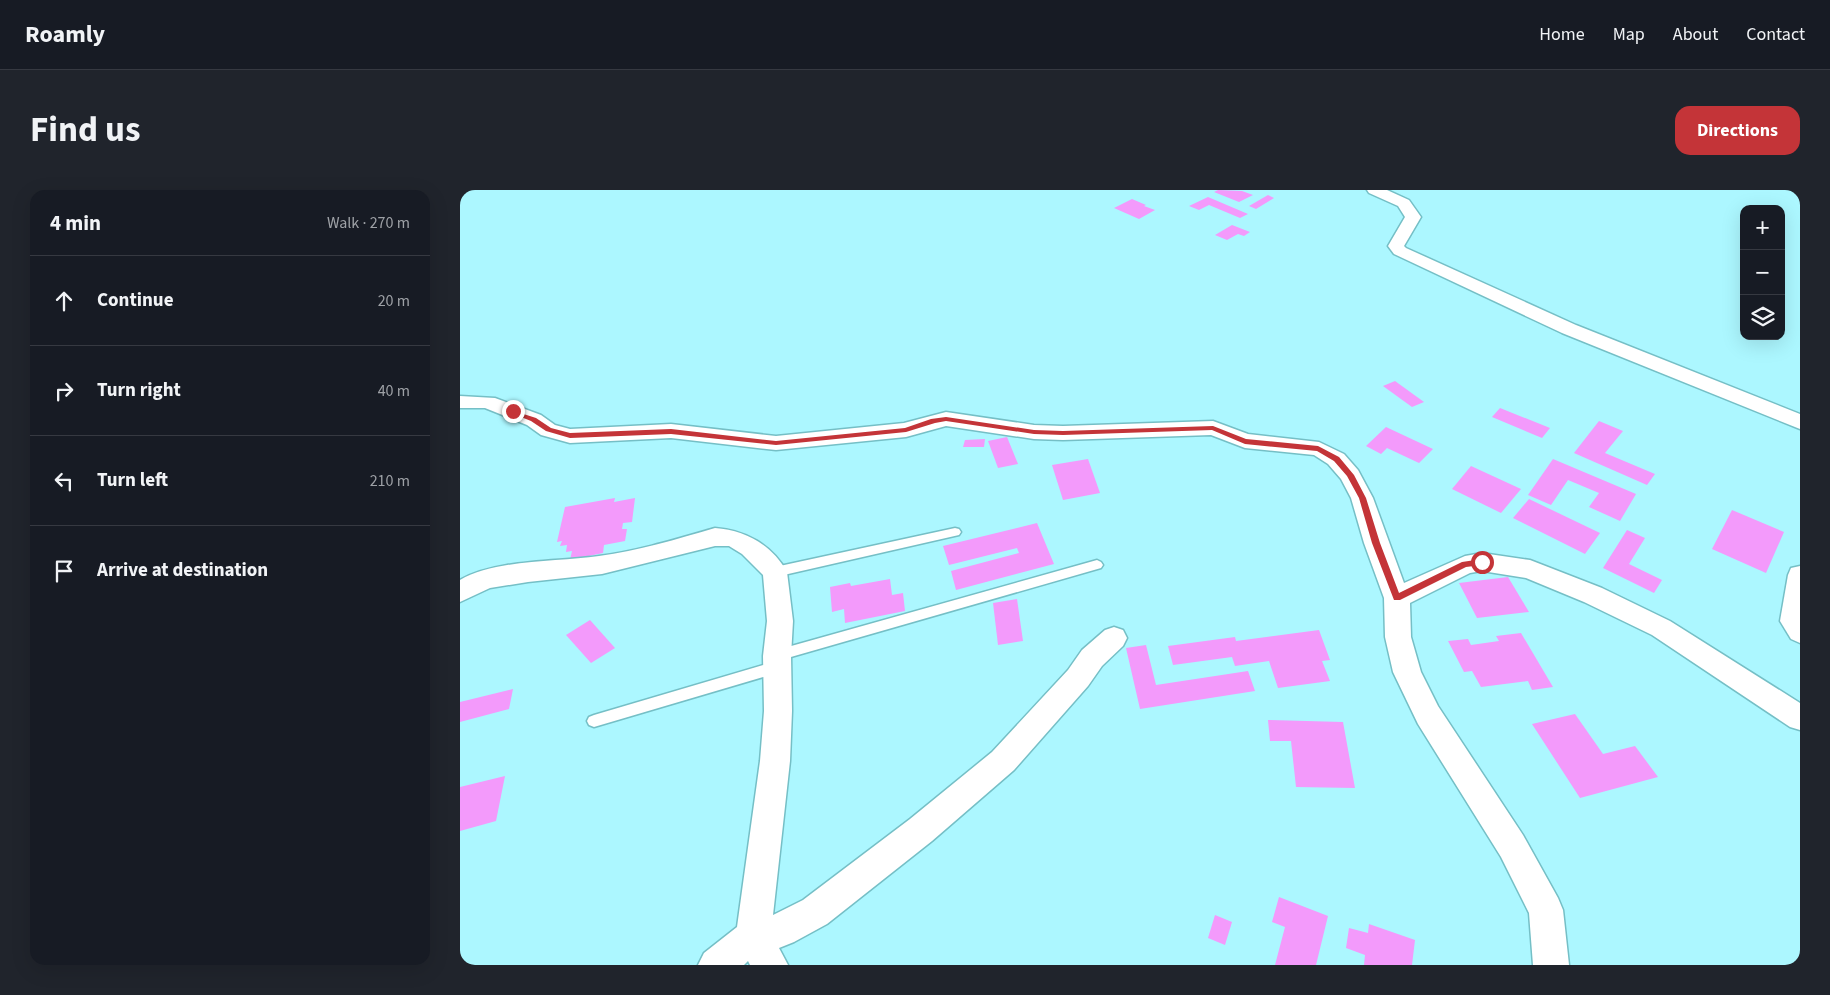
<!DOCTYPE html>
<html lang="en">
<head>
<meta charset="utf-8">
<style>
	body { margin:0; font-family:"Source Sans 3",sans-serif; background:#20242c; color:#f1f3f6 }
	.controls { position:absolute; right:15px; top:15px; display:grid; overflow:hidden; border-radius:10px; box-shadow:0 5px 20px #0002 }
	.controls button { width:45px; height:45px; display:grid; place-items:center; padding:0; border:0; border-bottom:1px solid #363941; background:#171b24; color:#f1f3f6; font:25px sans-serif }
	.stop { position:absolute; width:15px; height:15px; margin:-11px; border:4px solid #c43438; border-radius:50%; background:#fff }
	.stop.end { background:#c43438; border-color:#fff; box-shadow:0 1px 5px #0008 }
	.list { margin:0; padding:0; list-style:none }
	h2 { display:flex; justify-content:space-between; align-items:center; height:65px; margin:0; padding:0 20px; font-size:21px }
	h2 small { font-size:16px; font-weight:400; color:#9ea1a6 }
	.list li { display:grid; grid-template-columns:32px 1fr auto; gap:15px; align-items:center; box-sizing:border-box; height:90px; padding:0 20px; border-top:1px solid #363941 }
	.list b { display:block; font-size:19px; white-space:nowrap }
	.list em { font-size:16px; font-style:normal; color:#9ea1a6 }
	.icon { flex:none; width:28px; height:28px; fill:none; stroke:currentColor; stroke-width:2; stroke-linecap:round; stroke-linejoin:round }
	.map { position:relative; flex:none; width:1340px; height:775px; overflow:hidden; border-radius:15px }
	header { display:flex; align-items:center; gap:30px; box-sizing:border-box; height:70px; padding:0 25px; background:#171b24; border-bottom:1px solid #363941 }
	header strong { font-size:24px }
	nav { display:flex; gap:28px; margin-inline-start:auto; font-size:18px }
	.intro { display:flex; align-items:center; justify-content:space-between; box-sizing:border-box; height:120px; padding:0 30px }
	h1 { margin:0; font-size:35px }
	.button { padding:12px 22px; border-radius:15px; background:#c43438; color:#fff; font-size:18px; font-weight:700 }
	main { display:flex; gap:30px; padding:0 30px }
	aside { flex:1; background:#171b24; border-radius:15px; box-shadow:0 5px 20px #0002 }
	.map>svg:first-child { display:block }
	.building { fill:#f39afb }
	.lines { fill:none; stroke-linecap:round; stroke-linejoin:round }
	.service-casing { stroke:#75bfc6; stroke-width:3 }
	.minor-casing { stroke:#75bfc6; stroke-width:3 }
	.service { fill:#fff; fill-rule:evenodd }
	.minor { fill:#fff; fill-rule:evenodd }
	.route { fill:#c43438 }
</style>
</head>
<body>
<header>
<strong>Roamly</strong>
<nav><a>Home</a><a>Map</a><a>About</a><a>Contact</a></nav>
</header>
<div class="intro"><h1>Find us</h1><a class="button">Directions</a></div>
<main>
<aside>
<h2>4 min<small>Walk · 270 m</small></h2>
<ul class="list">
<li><svg class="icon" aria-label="ahead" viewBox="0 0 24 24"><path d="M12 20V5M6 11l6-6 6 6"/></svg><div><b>Continue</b></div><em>20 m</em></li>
<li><svg class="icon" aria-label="right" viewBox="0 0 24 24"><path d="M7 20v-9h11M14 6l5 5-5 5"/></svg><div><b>Turn right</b></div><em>40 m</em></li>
<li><svg class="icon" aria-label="left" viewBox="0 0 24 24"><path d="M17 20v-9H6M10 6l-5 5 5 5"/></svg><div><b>Turn left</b></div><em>210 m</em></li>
<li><svg class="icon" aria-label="arrive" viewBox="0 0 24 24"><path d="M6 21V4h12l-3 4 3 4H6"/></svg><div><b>Arrive at destination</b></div></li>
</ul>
</aside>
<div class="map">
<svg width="1340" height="775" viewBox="0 0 1340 775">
	<rect width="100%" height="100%" fill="#acf7ff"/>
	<g class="building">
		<path d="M758,0L782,1L793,5L779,12L754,2Z"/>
		<path d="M808,5L814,8L796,19L789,16Z"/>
		<path d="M748,7L788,24L780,28L749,15L739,20L729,16Z"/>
		<path d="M672,9L686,15L684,16L695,20L679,29L654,18Z"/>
		<path d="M772,35L790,42L784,46L778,44L767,50L755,45Z"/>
		<path d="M935,191L964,212L952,217L923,196Z"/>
		<path d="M1040,218L1090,238L1082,248L1032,227Z"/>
		<path d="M1139,231L1163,241L1145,263L1195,284L1187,295L1114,263Z"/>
		<path d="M926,237L973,259L959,273L927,258L921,264L906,256Z"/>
		<path d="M547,247L558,274L538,278L528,251Z"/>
		<path d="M525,249L524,257H503L505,250Z"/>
		<path d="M628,269L640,303L603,310L592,275Z"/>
		<path d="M1093,269L1176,304L1160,331L1129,317L1139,303L1108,290L1091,315L1068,305Z"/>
		<path d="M1011,276L1061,299L1041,323L992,299Z"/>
		<path d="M155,308L154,312L175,308L172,332L163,333L162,339H167L165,351L144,355L143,363L110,370L112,361L106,362L107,355L100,356L102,351L97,352L105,317Z"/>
		<path d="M1069,309L1140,343L1125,364L1053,328Z"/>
		<path d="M1272,320L1324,342L1306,383L1252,359Z"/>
		<path d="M577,333L594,374L496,400L491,381L559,363L557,358L489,375L483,356Z"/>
		<path d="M1167,340L1185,348L1169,374L1202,390L1194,403L1143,378Z"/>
		<path d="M1048,387L1069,422L1017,428L999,393Z"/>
		<path d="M430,389L432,405L443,403L445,421L385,433L384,419L372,422L370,397L390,393L391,396Z"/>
		<path d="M557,409L563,451L538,455L533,413Z"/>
		<path d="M130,430L155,458L131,473L106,445Z"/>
		<path d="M859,440L870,470L862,471L870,491L818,498L809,471L775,476L772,467L713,475L708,456L775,447L776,451Z"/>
		<path d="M1061,443L1093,497L1072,500L1068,491L1021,497L1012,481L1004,482L988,451L1008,449L1011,455L1039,451L1036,446Z"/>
		<path d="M686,455L696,495L788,481L795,501L680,519L666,458Z"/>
		<path d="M53,499L49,519L0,532V512Z"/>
		<path d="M1115,524L1143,564L1175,556L1198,587L1120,608L1072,534Z"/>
		<path d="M808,530L883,532L895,598L836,597L831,551H810Z"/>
		<path d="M45,586L36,631L0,641V597Z"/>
		<path d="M819,707L868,726L856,775H815L825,737L812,732Z"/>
		<path d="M755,725L772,732L765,755L748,748Z"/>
		<path d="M909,734L955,750L952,775H904L905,765L886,758L889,738L908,743Z"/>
	</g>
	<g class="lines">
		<defs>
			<g id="service">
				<path d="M495,338L499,339L501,342L499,345L315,387L311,385L309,382L311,379L315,377Z"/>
				<path d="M637,370L641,372L643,375L641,378L317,471L322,473L324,477L322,481L317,483L134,537L129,535L127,531L129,527L134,525L317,471L312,470L310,466L312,462L317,460Z"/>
			</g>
			<g id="minor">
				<path d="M907,0H927L949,10L961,27L944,56L946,58L1116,135L1340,224V239L1102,143L934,64L928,56L945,27L938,16L909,3Z"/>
				<path d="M0,206L35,208L81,225L95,235L110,239L211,234L316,246L444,233L486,222L574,235L603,236L753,231L788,244L859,252L884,264L898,280L913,308L944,393L1005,366L1022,363L1070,370L1142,398L1210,431L1340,513V540L1330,537L1192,445L1124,412L1066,388L1022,381L1010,383L950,413L951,447L961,482L978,516L1063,645L1098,708L1103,720L1109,775H1073L1069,723L1041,667L958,534L933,482L925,447L924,408L904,353L891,308L881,289L868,274L854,265L785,258L751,245L603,250L574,249L486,236L446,247L316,260L211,248L110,253L81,245L67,235L25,218H0Z"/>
				<path d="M255,338C285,340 312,355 327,382L333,431L331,466L332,521L330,571L313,725L343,710L450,629L532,562L608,480L622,460L645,440L654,437L663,440L667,448L663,456L642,476L628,496L554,580L472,651L367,734L334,752L319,758L328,775H290L288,771L284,775H238L244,763L277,737L300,571L304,521L303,466L307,431L303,385L282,364L269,356H255L142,384L68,392L30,398L0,412V390C36,369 98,372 139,366C178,361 217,349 255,338Z"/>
				<path d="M1340,376V453L1331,449L1320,431L1328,385L1331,378Z"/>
			</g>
		</defs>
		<use href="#service" class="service-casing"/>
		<use href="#minor" class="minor-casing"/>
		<use href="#service" class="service"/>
		<use href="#minor" class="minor"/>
	</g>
	<path class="route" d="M51,220L76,228L91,238L110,243L211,239L316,251L445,238L471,229L486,227L574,240L603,241L753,236L786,249L858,256L879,267L894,285L906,308L920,353L939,403L1002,372L1022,369L1026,372L1022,375L1006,377L940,410H934L912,353L899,308L887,286L874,271L857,261L785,254L752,240L603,245L574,244L486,231L475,233L446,242L316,255L211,244L110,248L86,241L71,231L51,223Z"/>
</svg>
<div class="controls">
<button>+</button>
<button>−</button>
<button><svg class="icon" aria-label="layers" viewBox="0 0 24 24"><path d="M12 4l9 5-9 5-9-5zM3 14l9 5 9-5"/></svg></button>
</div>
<div class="stop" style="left:1022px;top:372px"></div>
<div class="stop end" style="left:53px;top:221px"></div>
</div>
</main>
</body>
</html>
